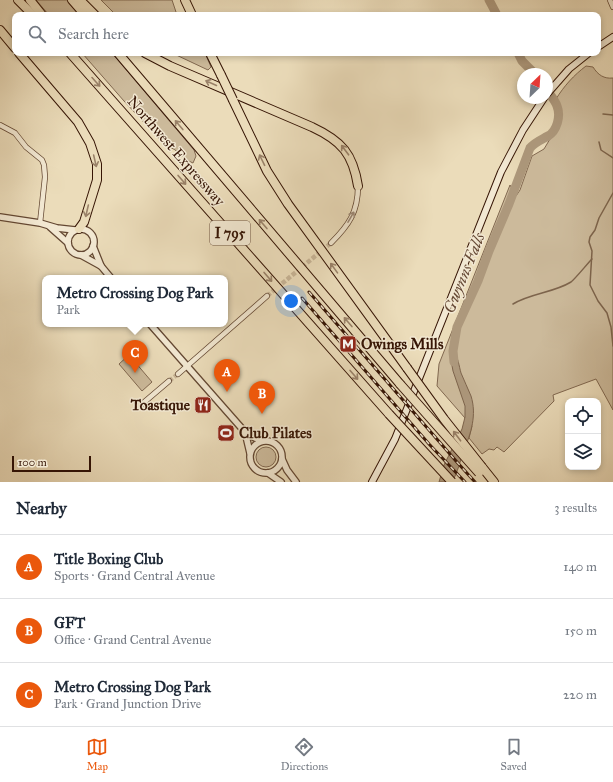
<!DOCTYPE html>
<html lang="en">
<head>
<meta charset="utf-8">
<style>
	body { margin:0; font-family:"IM FELL Great Primer",serif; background:#f2f2f3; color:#1f2937 }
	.controls { position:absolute; right:12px; bottom:12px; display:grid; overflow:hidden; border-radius:8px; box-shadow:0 2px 6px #0003 }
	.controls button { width:36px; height:36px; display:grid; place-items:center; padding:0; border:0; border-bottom:1px solid #e0e1e3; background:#fff; color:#1f2937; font:20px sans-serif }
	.compass { position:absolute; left:517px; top:68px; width:36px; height:36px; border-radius:50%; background:#fff; box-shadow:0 2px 6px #0003; rotate:25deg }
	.scale { position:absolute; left:12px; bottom:10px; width:79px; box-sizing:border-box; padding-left:4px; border:2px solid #361505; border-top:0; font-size:11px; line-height:14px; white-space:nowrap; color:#361505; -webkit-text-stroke:3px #f2e8d2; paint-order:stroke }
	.you { position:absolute; left:291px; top:301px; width:14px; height:14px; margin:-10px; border:3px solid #fff; border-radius:50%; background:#1a73e8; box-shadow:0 0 0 6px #1a73e833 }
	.badge { display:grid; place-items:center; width:26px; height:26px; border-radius:50%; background:#ea580c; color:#fff; font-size:13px; font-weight:700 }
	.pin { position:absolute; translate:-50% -33px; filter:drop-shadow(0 1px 2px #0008) }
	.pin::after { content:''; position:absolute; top:21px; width:14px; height:12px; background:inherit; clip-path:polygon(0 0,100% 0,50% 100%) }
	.popup { position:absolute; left:42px; top:275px; width:186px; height:52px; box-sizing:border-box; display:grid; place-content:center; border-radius:8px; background:#fff; filter:drop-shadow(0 1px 3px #0005); font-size:13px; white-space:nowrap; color:#747a83 }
	.popup b { font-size:15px; color:#1f2937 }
	.popup::after { content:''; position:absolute; left:50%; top:100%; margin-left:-8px; border:8px solid transparent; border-top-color:#fff }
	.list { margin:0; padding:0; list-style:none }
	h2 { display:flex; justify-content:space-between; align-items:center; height:52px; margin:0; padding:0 16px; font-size:17px }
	h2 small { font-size:13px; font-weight:400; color:#747a83 }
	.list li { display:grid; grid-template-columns:26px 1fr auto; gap:12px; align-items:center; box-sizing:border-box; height:64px; padding:0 16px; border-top:1px solid #e0e1e3 }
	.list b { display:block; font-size:15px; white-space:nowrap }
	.list p { margin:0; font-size:13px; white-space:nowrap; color:#747a83 }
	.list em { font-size:13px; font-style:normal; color:#747a83 }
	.icon { flex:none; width:22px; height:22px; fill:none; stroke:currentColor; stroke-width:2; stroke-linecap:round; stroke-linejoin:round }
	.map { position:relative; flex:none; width:613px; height:482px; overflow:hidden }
	.search { position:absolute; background:#fff; box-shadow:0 2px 6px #0003; left:12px; right:12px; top:12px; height:44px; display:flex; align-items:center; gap:10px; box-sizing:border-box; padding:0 14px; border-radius:8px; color:#747a83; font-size:15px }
	.sheet { height:244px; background:#fff }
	nav { display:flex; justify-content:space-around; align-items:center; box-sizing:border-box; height:56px; border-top:1px solid #e0e1e3; background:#fff; font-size:11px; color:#747a83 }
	nav a { display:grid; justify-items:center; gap:2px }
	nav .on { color:#ea580c }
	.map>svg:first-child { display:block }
	.green { fill:#ccba9b; stroke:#816850 }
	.water { fill:#ad987c; stroke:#7d644c }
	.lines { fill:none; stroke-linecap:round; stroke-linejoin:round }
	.stream { stroke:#7d644c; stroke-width:1.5 }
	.river { stroke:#ad987c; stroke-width:9 }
	.minor-tunnel { stroke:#c7b496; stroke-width:4.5; stroke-dasharray:4.5 2; stroke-linecap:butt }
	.minor-casing { stroke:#634732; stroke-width:6 }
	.tertiary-casing { stroke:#634732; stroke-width:8 }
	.secondary-casing { stroke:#361505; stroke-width:8 }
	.motorway-casing { stroke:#361505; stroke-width:10 }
	.minor { stroke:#f2e8d2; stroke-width:4.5 }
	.tertiary { stroke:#f2e8d2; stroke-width:5.5 }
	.secondary { stroke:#f2e8d2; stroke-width:6 }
	.motorway { stroke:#ebdcba; stroke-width:8 }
	.rail-casing { stroke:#361505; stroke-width:3 }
	.rail { stroke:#f2e8d2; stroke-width:1.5; stroke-dasharray:4.5; stroke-linecap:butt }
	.motorway-bridge-casing { stroke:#361505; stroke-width:10; stroke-linecap:butt }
	.motorway-bridge { stroke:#ebdcba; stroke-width:8 }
	.oneway { stroke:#9a8269 }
	.oneway2 { stroke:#9d8976 }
	.labels { text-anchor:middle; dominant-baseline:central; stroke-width:3; stroke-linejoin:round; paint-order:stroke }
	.shield { fill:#f2e8d2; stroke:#6e5442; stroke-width:1 }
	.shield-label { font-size:14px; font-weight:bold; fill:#361505 }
	.street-label { font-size:15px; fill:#361505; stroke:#f2e8d2 }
	.poi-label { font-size:15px; font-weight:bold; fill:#361505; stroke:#f2e8d2; text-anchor:start }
	.water-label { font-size:16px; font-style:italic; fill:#664935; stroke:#f2e8d2 }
</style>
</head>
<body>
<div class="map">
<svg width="613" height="482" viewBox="0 0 613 482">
	<rect width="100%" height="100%" fill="#ebdcba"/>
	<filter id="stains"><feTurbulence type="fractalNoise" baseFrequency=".005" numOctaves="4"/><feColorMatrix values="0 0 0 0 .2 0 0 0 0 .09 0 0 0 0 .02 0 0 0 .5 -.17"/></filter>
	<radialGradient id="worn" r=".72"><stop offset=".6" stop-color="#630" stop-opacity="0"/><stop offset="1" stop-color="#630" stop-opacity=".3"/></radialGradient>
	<g class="green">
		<path d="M36,0H67L80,15H49Z"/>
		<path d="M101,0H172L177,15H116Z"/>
		<path d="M82,53H112L194,150L196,156L193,163C182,159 179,149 166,146L124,101Z"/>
		<path d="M172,53H205L211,67L208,70Z"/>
		<path d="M586,66L593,67C598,75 604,79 613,78V410L596,379L553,395L554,401L504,452L497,447L494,450L489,449L482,454L469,438L472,426L437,386L439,364L510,185L516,196L520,190L532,156L544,149L559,124L561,117L556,99C564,86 574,75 586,66Z"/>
		<path d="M129,355L152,382L142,391L119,364Z"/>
		<circle cx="266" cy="457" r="10"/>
	</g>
	<path class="water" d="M453,351C458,356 459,366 461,373C464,381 468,388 471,396C477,415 471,433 464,450C460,461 458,472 452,482H439L444,465L462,429L465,417V406L453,371L450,355Z"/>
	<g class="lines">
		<g class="stream">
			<path d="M603,114L613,115"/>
			<path d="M599,142L601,150L613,158"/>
			<path d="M613,193L599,218L595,230L590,237L589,242L592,251L590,285L598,301L607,313L611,327L613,346"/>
			<path d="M513,304C531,293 553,293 571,282C576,278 587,264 592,259"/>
		</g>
		<g class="river">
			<path d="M489,0L497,15"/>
			<path d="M518,53L522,61L535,74"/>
			<path d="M454,362L453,351L457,327L478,281L489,251L509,204L530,148C535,142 541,140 548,136C557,131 561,116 557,106C555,100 550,95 547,90"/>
		</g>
		<g class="minor-tunnel">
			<path d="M267,296L331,243"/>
			<path d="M169,381L178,374"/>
		</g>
		<defs>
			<g id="minor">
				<path d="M610,0L613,7"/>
				<path d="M0,125L15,133L26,147L42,160L44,165L45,177L40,223"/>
				<path d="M331,243C349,225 358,212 358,186"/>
				<path d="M178,374L267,296"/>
				<path d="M142,404L169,381"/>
			</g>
			<g id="tertiary">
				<path d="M0,217L40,223L57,228L75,230"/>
				<path d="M50,227L68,243"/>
				<circle cx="81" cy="242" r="13"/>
				<path d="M93,246L101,266L111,278"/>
				<path d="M81,255L101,266"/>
				<path d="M150,324L245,432L255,438L265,440"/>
				<path d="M245,432L250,453"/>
				<circle cx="266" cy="457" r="16"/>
				<path d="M282,459L287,470L296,482"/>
				<path d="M268,473L281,482"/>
			</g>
			<g id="secondary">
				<path d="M598,47L613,37"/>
				<path d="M547,94L569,69L589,53"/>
				<path d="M372,482L395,439L501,172L523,130L544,98"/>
			</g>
			<g id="motorway">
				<path d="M18,0L33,15"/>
				<path d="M30,0L42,15"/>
				<path d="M72,0L85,15"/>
				<path d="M80,0L95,15"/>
				<path d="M185,0L192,15"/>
				<path d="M0,30L15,48"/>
				<path d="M19,53L78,122L90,143L97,164V180L84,222L79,229"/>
				<path d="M70,53L389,414"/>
				<path d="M118,53L400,384"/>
				<path d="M145,53L170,66L312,127C342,141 353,154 358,186"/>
				<path d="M210,53L221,75"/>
				<path d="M233,100L267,171L288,204L407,368"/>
				<path d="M482,467L494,482"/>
			</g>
		</defs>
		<use href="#minor" class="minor-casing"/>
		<use href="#tertiary" class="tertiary-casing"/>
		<use href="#secondary" class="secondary-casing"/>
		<use href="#motorway" class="motorway-casing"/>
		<use href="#minor" class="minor"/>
		<use href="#tertiary" class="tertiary"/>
		<use href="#secondary" class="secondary"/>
		<use href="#motorway" class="motorway"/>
		<defs>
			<g id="rail">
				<path d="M309,292L456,461L475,482"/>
				<path d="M302,298L429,444L465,482"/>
			</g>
		</defs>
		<use href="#rail" class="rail-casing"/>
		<use href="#rail" class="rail"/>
		<defs>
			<g id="motorway-bridge">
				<path d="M221,75L233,100"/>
				<path d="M407,368L444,419L482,467"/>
				<path d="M400,384L479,473"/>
				<path d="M389,414L452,482"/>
			</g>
		</defs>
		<use href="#motorway-bridge" class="motorway-bridge-casing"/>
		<use href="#motorway-bridge" class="motorway-bridge"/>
	</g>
	<defs><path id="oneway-shaft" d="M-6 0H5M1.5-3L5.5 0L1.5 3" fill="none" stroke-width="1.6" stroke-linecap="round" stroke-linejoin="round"/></defs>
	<g class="oneway">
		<use href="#oneway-shaft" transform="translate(96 82) rotate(48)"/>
		<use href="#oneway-shaft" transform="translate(211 83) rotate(-156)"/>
		<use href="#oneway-shaft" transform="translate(179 125) rotate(-130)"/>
		<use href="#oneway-shaft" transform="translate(345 150) rotate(-127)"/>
		<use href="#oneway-shaft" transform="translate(262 160) rotate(-116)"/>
		<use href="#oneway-shaft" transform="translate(95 161) rotate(77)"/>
		<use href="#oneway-shaft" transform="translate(182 180) rotate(49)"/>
		<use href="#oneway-shaft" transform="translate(87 211) rotate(103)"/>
		<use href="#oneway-shaft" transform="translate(263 224) rotate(-131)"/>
		<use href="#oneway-shaft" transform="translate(334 268) rotate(-126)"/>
		<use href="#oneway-shaft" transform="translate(268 277) rotate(49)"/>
		<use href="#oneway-shaft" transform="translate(348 322) rotate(-131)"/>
		<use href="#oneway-shaft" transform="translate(354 375) rotate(49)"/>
		<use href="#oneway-shaft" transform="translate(457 436) rotate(-127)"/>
	</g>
	<use class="oneway2" href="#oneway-shaft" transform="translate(351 217) rotate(-60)"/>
	<defs>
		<symbol id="metro-square" viewBox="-11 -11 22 22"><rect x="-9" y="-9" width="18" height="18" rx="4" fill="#8f2418" stroke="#f2e8d2"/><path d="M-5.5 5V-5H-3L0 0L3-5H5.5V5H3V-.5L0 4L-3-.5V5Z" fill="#fff"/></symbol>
		<symbol id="restaurant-square" viewBox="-11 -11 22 22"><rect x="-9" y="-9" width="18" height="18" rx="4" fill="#8f2418" stroke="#f2e8d2"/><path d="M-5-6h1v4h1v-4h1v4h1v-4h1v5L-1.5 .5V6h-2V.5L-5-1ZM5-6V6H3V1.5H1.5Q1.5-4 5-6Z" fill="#fff"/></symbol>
		<symbol id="stadium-square" viewBox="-11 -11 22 22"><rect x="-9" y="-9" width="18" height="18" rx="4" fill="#8f2418" stroke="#f2e8d2"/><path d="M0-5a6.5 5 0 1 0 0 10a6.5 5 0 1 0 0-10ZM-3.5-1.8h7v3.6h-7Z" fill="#fff"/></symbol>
	</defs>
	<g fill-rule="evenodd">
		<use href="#metro-square" x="338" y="334" width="20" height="20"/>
		<use href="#restaurant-square" x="193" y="395" width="20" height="20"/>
		<use href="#stadium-square" x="216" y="423" width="20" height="20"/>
	</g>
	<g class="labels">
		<rect class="shield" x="210" y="221" width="40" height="24" rx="3"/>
		<g class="shield-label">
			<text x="230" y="233">I 795</text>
		</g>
		<g class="street-label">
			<text transform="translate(176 151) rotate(49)">Northwest Expressway</text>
		</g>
		<g class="poi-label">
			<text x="361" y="344">Owings Mills</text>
			<text x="190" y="405" text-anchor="end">Toastique</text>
			<text x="239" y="433">Club Pilates</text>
		</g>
		<g class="water-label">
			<text transform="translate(464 273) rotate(-68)">Gwynns Falls</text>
		</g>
	</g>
	<rect width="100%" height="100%" filter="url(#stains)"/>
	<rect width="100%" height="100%" fill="url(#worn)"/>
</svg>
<div class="controls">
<button><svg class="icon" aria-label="locate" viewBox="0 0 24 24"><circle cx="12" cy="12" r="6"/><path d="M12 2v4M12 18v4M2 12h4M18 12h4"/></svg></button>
<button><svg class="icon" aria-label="layers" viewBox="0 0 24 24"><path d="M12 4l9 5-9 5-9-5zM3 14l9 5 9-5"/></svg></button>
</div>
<svg class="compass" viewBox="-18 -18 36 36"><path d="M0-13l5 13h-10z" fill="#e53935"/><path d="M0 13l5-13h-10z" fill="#747a83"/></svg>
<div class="scale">100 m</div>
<div class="you"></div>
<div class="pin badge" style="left:227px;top:392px">A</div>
<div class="pin badge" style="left:262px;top:414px">B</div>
<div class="pin badge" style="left:135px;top:373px">C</div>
<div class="popup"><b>Metro Crossing Dog Park</b>Park</div>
<div class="search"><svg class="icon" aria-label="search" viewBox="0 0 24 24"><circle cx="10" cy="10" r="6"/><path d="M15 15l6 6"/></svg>Search here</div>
</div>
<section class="sheet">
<h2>Nearby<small>3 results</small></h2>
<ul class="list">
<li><span class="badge">A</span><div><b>Title Boxing Club</b><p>Sports · Grand Central Avenue</p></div><em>140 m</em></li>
<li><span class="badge">B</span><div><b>GFT</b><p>Office · Grand Central Avenue</p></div><em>150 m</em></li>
<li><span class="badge">C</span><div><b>Metro Crossing Dog Park</b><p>Park · Grand Junction Drive</p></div><em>220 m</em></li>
</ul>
</section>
<nav>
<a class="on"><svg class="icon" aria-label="map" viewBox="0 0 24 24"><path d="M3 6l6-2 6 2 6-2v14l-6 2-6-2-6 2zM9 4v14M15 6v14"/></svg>Map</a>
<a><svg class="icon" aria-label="directions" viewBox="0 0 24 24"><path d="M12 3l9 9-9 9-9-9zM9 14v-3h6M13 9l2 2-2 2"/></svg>Directions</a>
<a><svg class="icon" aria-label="saved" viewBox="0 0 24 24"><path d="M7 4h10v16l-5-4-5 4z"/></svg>Saved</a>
</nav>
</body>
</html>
